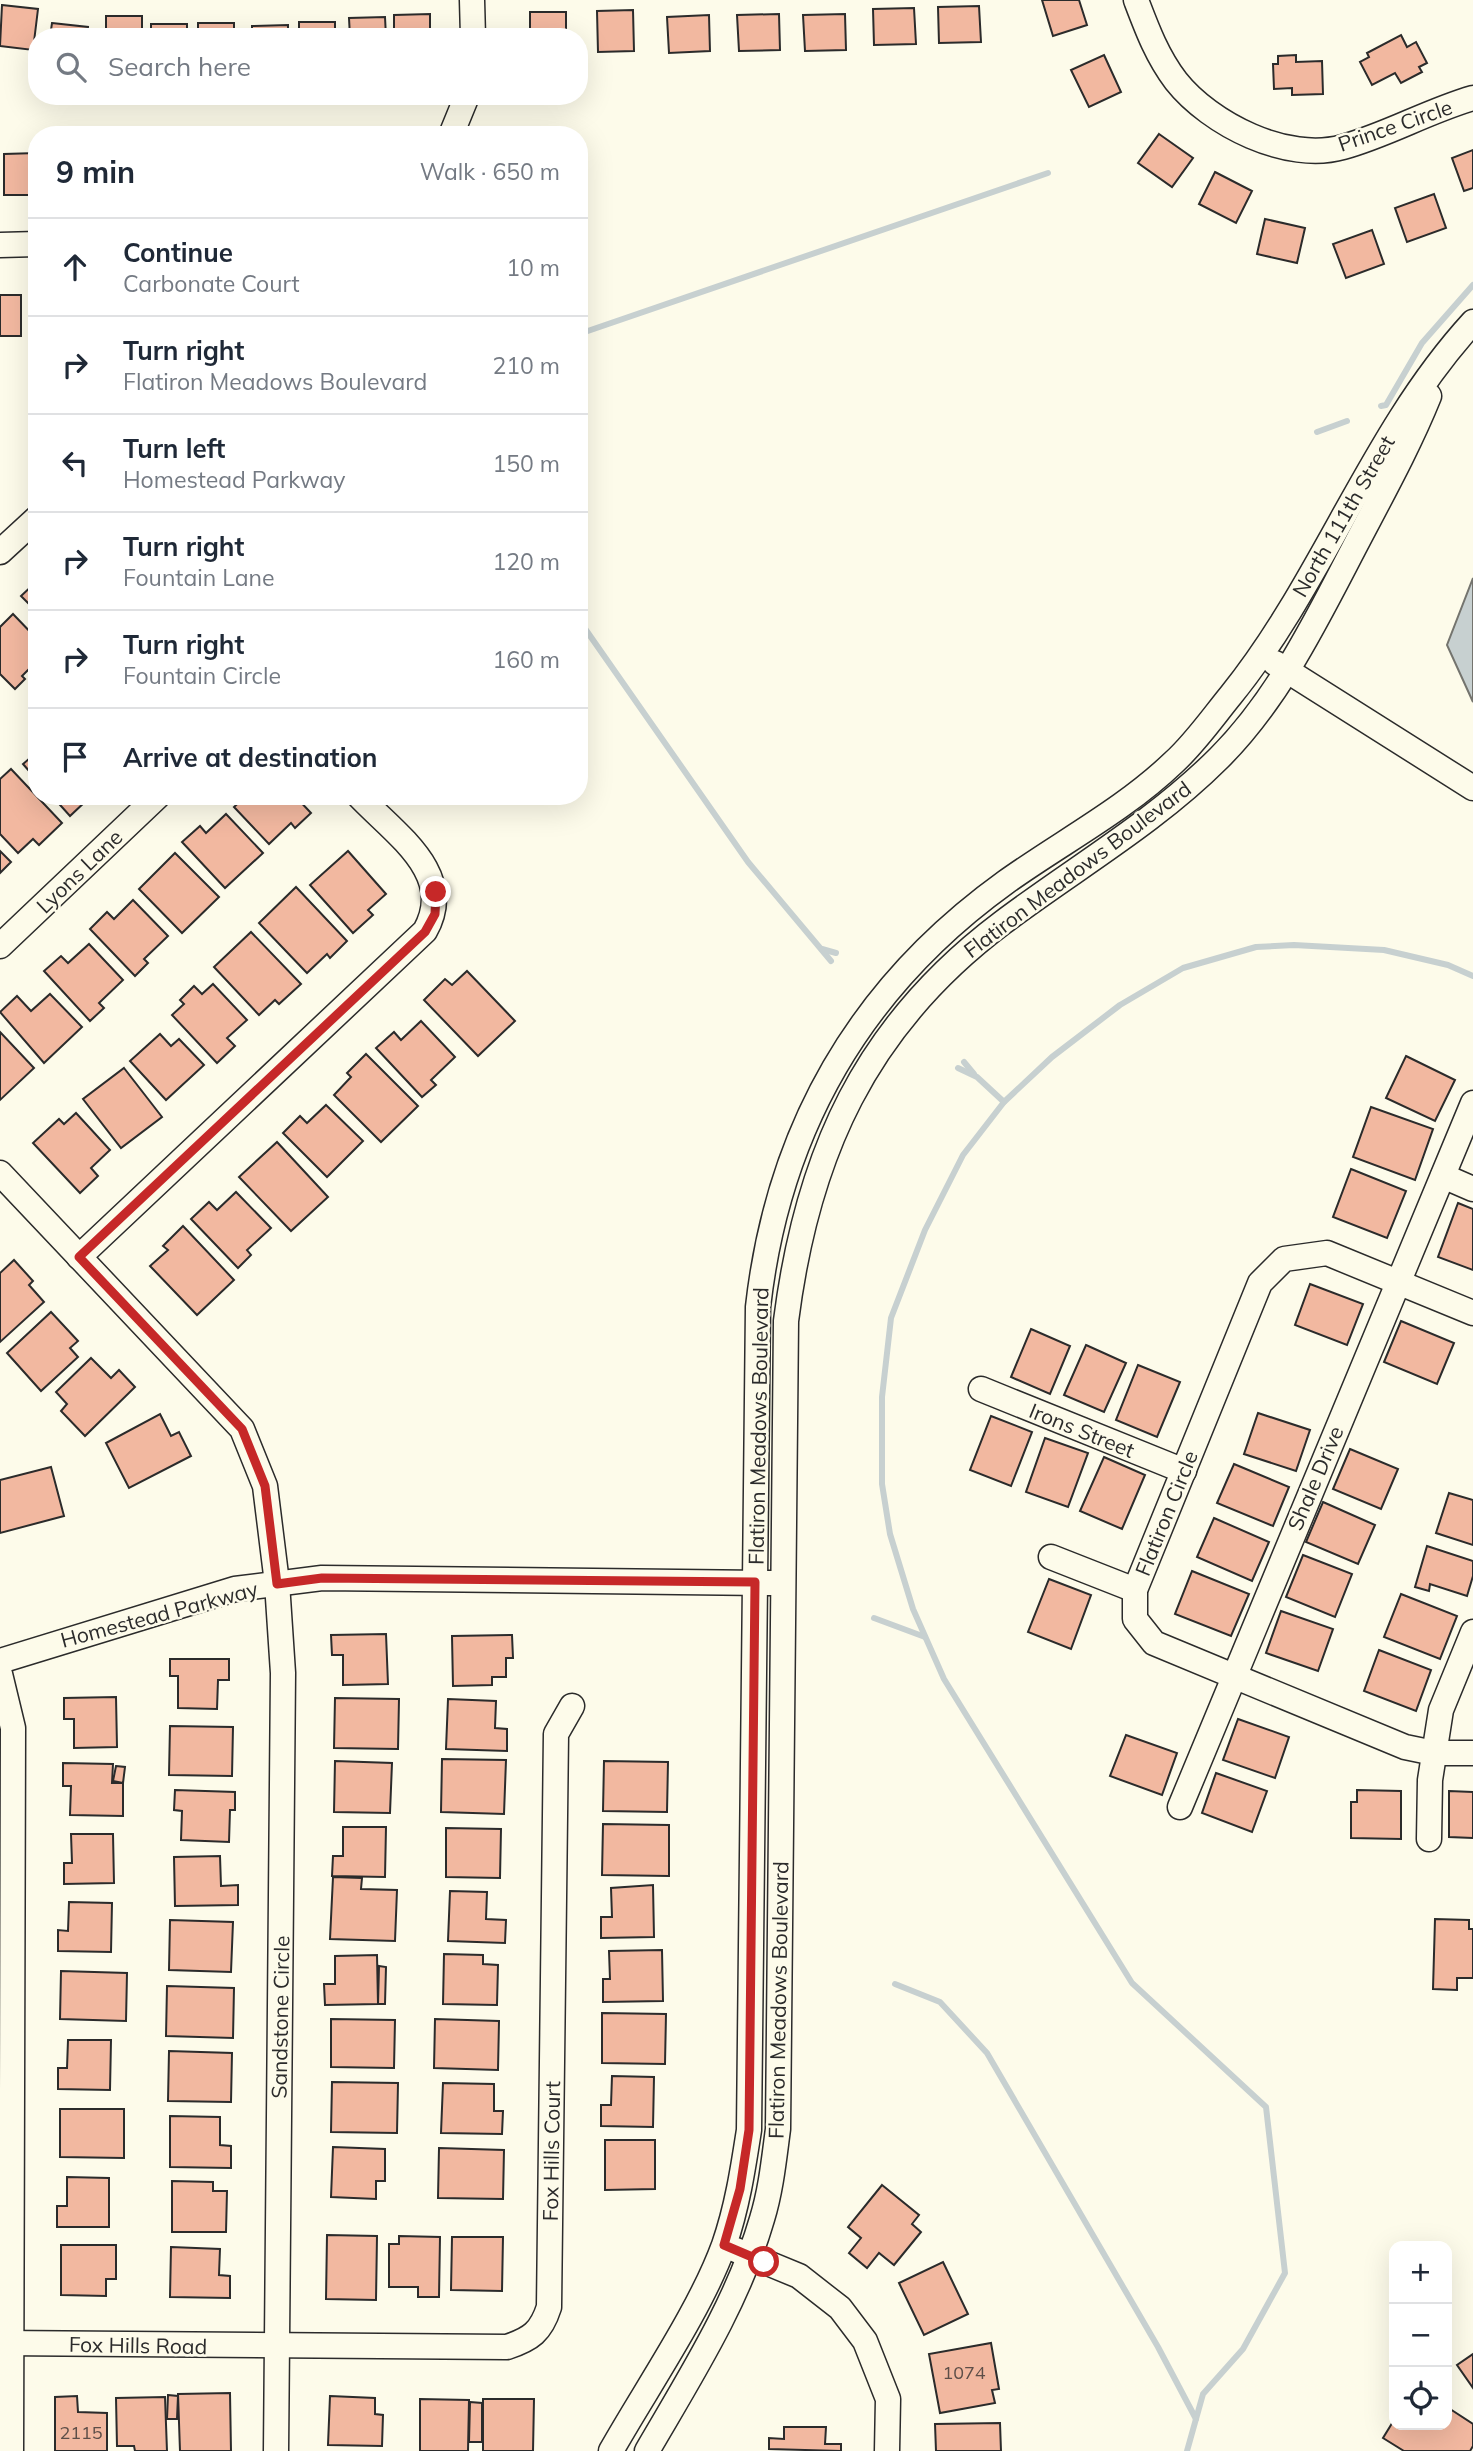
<!DOCTYPE html>
<html lang="en">
<head>
<meta charset="utf-8">
<style>
	body { margin:0; font-family:Mulish,sans-serif; background:#f2f2f3; color:#1f2937 }
	.controls { position:absolute; right:21px; bottom:21px; display:grid; overflow:hidden; border-radius:14px; box-shadow:0 7px 28px #0002 }
	.controls button { width:63px; height:63px; display:grid; place-items:center; padding:0; border:0; border-bottom:2px solid #e0e1e3; background:#fff; color:#1f2937; font:35px sans-serif }
	.stop { position:absolute; width:21px; height:21px; margin:-16px; border:5px solid #c62828; border-radius:50%; background:#fff }
	.stop.end { background:#c62828; border-color:#fff; box-shadow:0 2px 7px #0008 }
	.list { margin:0; padding:0; list-style:none }
	h2 { display:flex; justify-content:space-between; align-items:center; height:91px; margin:0; padding:0 28px; font-size:30px }
	h2 small { font-size:23px; font-weight:400; color:#747a83 }
	.list li { display:grid; grid-template-columns:46px 1fr auto; gap:21px; align-items:center; box-sizing:border-box; height:98px; padding:0 28px; border-top:2px solid #e0e1e3 }
	.list b { display:block; font-size:26px; white-space:nowrap }
	.list p { margin:0; font-size:23px; white-space:nowrap; color:#747a83 }
	.list em { font-size:23px; font-style:normal; color:#747a83 }
	.icon { flex:none; width:38px; height:38px; fill:none; stroke:currentColor; stroke-width:2; stroke-linecap:round; stroke-linejoin:round }
	.map { position:relative; flex:none; width:1473px; height:2451px; overflow:hidden }
	.search { position:absolute; background:#fff; box-shadow:0 7px 28px #0002; left:28px; top:28px; width:560px; height:77px; display:flex; align-items:center; gap:18px; box-sizing:border-box; padding:0 24px; border-radius:28px; color:#747a83; font-size:26px }
	.panel { position:absolute; background:#fff; box-shadow:0 7px 28px #0002; left:28px; top:126px; width:560px; height:679px; border-radius:28px }
	.map>svg:first-child { display:block }
	.water { fill:#c7d0d0; stroke:#74746e; stroke-width:2 }
	.lines { fill:none; stroke-linecap:round; stroke-linejoin:round }
	.stream { stroke:#c7d0d0; stroke-width:6 }
	.building { fill:#f2b8a0; stroke:#2b2b2b; stroke-width:2 }
	.minor-casing { stroke:#2b2b2b; stroke-width:27 }
	.minor { stroke:#fdfbea; stroke-width:24 }
	.route { stroke:#c62828; stroke-width:9 }
	.labels { text-anchor:middle; dominant-baseline:central; stroke-width:5; stroke-linejoin:round; paint-order:stroke }
	.number-label { font-size:18px; fill:#5d4e48 }
	.street-label { font-size:21px; fill:#2b2b2b; stroke:#fdfbea }
</style>
</head>
<body>
<div class="map">
<svg width="1473" height="2451" viewBox="0 0 1473 2451">
	<rect width="100%" height="100%" fill="#fdfbea"/>
	<path class="water" d="M1473,578V702L1447,645Z"/>
	<g class="lines">
		<g class="stream">
			<path d="M579,334L1048,173"/>
			<path d="M1381,406L1386,405L1422,343L1473,285"/>
			<path d="M1317,432L1347,421"/>
			<path d="M579,620L748,862L831,961"/>
			<path d="M822,949L836,953"/>
			<path d="M964,1062L974,1074"/>
			<path d="M958,1068L977,1077L1004,1102L963,1155L925,1230L891,1318L882,1397V1484L890,1534L913,1609L944,1679L1132,1983L1266,2107L1285,2273L1243,2349L1203,2394L1187,2451"/>
			<path d="M1004,1102L1052,1057L1120,1005L1183,968L1256,947L1294,945L1384,950L1448,965L1473,976"/>
			<path d="M874,1618L925,1637"/>
			<path d="M895,1984L940,2002L987,2053L1158,2347L1196,2419"/>
		</g>
	</g>
	<g class="building">
		<path d="M1042,0H1079L1087,25L1053,36Z"/>
		<path d="M2,5L38,9L33,50L0,46Z"/>
		<path d="M979,6L981,42L939,43L938,7Z"/>
		<path d="M914,8L916,44L874,45L873,9Z"/>
		<path d="M633,10L634,51L598,52L597,11Z"/>
		<rect x="530" y="12" width="36" height="25"/>
		<path d="M430,14V37H394V15Z"/>
		<path d="M779,14L780,50L739,51L737,15Z"/>
		<path d="M845,14L846,50L805,51L803,15Z"/>
		<path d="M709,15L710,51L669,53L667,17Z"/>
		<rect x="106" y="16" width="36" height="21"/>
		<path d="M385,17L386,37H350L349,18Z"/>
		<rect x="299" y="22" width="36" height="15"/>
		<path d="M52,23L88,27L87,37H50Z"/>
		<rect x="198" y="23" width="36" height="14"/>
		<rect x="151" y="24" width="36" height="13"/>
		<path d="M288,25V37H252V26Z"/>
		<path d="M1401,35L1407,47L1416,42L1427,63L1419,67L1422,72L1401,83L1395,73L1372,85L1360,62L1369,57L1367,53Z"/>
		<path d="M1104,55L1121,92L1089,107L1071,70Z"/>
		<path d="M1296,55V62L1322,61L1323,94L1292,95V88L1274,89L1273,64H1278V56Z"/>
		<path d="M1159,134L1193,158L1172,187L1138,163Z"/>
		<path d="M1473,150V188L1464,191L1452,158Z"/>
		<path d="M37,153V195H4V154Z"/>
		<path d="M1215,172L1252,191L1236,223L1199,204Z"/>
		<path d="M1434,194L1446,228L1407,242L1395,208Z"/>
		<path d="M1265,219L1305,228L1297,263L1257,254Z"/>
		<path d="M1372,230L1384,264L1346,278L1333,244Z"/>
		<rect x="0" y="295" width="21" height="41"/>
		<path d="M33,297H37V338H34Z"/>
		<path d="M37,581V612L21,596Z"/>
		<path d="M13,614L37,639V661L22,676L25,679L15,689L0,674V627Z"/>
		<path d="M37,752V780L23,764Z"/>
		<path d="M11,769L62,823L39,845L33,839L18,853L0,834V779Z"/>
		<path d="M52,796H86L88,799L70,816Z"/>
		<path d="M246,796H295L311,813L295,828L291,823L269,844L234,807Z"/>
		<path d="M226,814L263,853L225,888L182,842L200,826L206,833Z"/>
		<path d="M0,851L11,862L0,873Z"/>
		<path d="M348,851L386,894L368,910L373,915L353,933L310,885Z"/>
		<path d="M175,853L219,897L182,933L139,889Z"/>
		<path d="M296,887L347,941L330,958L327,954L307,973L259,923Z"/>
		<path d="M133,900L168,936L144,959L148,963L135,976L90,929L107,912L114,919Z"/>
		<path d="M251,932L301,984L279,1004L275,1000L259,1015L214,967Z"/>
		<path d="M89,944L123,980L99,1003L104,1008L90,1021L44,971L61,956L68,963Z"/>
		<path d="M467,971L515,1021L478,1056L424,1000L445,979L452,985Z"/>
		<path d="M213,984L247,1020L227,1038L235,1046L217,1063L172,1015L184,1004L180,1000L194,986L202,994Z"/>
		<path d="M50,994L82,1027L44,1063L0,1012L17,996L31,1011Z"/>
		<path d="M421,1021L455,1057L431,1080L436,1085L422,1097L376,1048L394,1032L401,1040Z"/>
		<path d="M0,1032L34,1068L0,1100Z"/>
		<path d="M160,1034L171,1046L179,1039L204,1065L166,1100L130,1061Z"/>
		<path d="M366,1054L418,1106L381,1142L334,1095L351,1077L347,1073Z"/>
		<path d="M1406,1056L1455,1080L1435,1121L1386,1098Z"/>
		<path d="M124,1068L162,1117L121,1148L83,1099Z"/>
		<path d="M326,1105L363,1141L327,1177L283,1133L300,1116L307,1123Z"/>
		<path d="M1371,1107L1433,1129L1415,1180L1353,1157Z"/>
		<path d="M76,1113L110,1150L91,1168L98,1176L80,1193L33,1143L59,1119L64,1124Z"/>
		<path d="M277,1142L328,1197L291,1231L239,1177Z"/>
		<path d="M1351,1169L1406,1191L1387,1238L1333,1217Z"/>
		<path d="M236,1192L271,1228L247,1250L251,1255L238,1268L191,1219L209,1202L217,1210Z"/>
		<path d="M1458,1203L1473,1209V1270L1438,1257Z"/>
		<path d="M183,1226L234,1280L197,1315L150,1266L168,1250L163,1246Z"/>
		<path d="M14,1260L33,1281L29,1285L44,1302L0,1342V1273Z"/>
		<path d="M1310,1284L1363,1304L1347,1345L1295,1325Z"/>
		<path d="M51,1312L78,1341L70,1348L78,1357L41,1391L7,1353Z"/>
		<path d="M1401,1321L1454,1343L1437,1384L1384,1362Z"/>
		<path d="M1031,1329L1070,1346L1050,1394L1011,1377Z"/>
		<path d="M1086,1345L1126,1363L1104,1412L1064,1395Z"/>
		<path d="M91,1358L111,1378L119,1370L135,1387L85,1436L61,1411L67,1404L56,1392Z"/>
		<path d="M1138,1365L1180,1382L1157,1437L1116,1420Z"/>
		<path d="M1258,1413L1310,1430L1296,1471L1244,1454Z"/>
		<path d="M160,1414L171,1436L179,1432L191,1456L129,1488L106,1443Z"/>
		<path d="M991,1416L1032,1432L1011,1486L970,1470Z"/>
		<path d="M1045,1438L1088,1453L1068,1507L1026,1492Z"/>
		<path d="M1350,1449L1398,1469L1381,1509L1333,1489Z"/>
		<path d="M1104,1457L1145,1475L1122,1529L1080,1511Z"/>
		<path d="M1234,1464L1289,1487L1273,1526L1217,1503Z"/>
		<path d="M51,1467L64,1516L0,1533V1480Z"/>
		<path d="M1449,1493L1473,1500V1545L1436,1533Z"/>
		<path d="M1323,1502L1375,1525L1358,1564L1306,1542Z"/>
		<path d="M1214,1518L1269,1542L1252,1581L1197,1557Z"/>
		<path d="M1427,1546L1473,1561V1576L1467,1596L1430,1584L1429,1591L1415,1587Z"/>
		<path d="M1303,1555L1352,1574L1335,1617L1286,1597Z"/>
		<path d="M1192,1571L1249,1594L1231,1636L1175,1614Z"/>
		<path d="M1049,1579L1091,1595L1071,1649L1028,1632Z"/>
		<path d="M1401,1594L1457,1616L1440,1659L1384,1637Z"/>
		<path d="M1281,1611L1333,1629L1318,1671L1266,1653Z"/>
		<path d="M386,1634L388,1684L343,1685V1655H332L331,1635Z"/>
		<path d="M512,1635L513,1658H506V1677H492V1685L453,1686L452,1636Z"/>
		<path d="M1379,1650L1431,1670L1416,1711L1364,1691Z"/>
		<path d="M170,1659H229V1680H218L217,1709L178,1708V1676H170Z"/>
		<path d="M116,1697L117,1747L74,1748V1719H64V1698Z"/>
		<path d="M335,1698L399,1699L398,1749L334,1748Z"/>
		<path d="M448,1699L496,1701L495,1728L507,1729V1751L446,1749Z"/>
		<path d="M1238,1719L1289,1737L1275,1778L1223,1760Z"/>
		<path d="M170,1726L233,1727L232,1776L169,1775Z"/>
		<path d="M1126,1735L1177,1753L1162,1795L1110,1776Z"/>
		<path d="M442,1759L506,1760L504,1814L441,1812Z"/>
		<path d="M335,1761L392,1763L390,1813L334,1812Z"/>
		<path d="M604,1761L668,1762L667,1812L603,1811Z"/>
		<path d="M63,1763L113,1764L112,1783H123V1816L70,1815L71,1786H63Z"/>
		<path d="M116,1766L125,1767L123,1783L113,1781Z"/>
		<path d="M1216,1773L1267,1791L1252,1832L1202,1813Z"/>
		<path d="M175,1790L235,1792V1810H230L229,1842L181,1840L182,1811L174,1810Z"/>
		<path d="M1357,1790L1401,1791V1839L1351,1838V1802H1357Z"/>
		<path d="M1449,1791L1473,1792V1838L1449,1837Z"/>
		<path d="M603,1824L669,1825V1876L602,1875Z"/>
		<path d="M343,1827H386L385,1877L332,1876L333,1856H343Z"/>
		<path d="M446,1828L501,1829L500,1878L446,1877Z"/>
		<path d="M71,1834H113L114,1883L64,1884V1863H72Z"/>
		<path d="M220,1856L221,1886L238,1885V1905L175,1906L174,1857Z"/>
		<path d="M333,1877L362,1878L361,1889L397,1890L395,1941L330,1939Z"/>
		<path d="M653,1885L654,1937L601,1938V1917H612L611,1888Z"/>
		<path d="M450,1891L487,1892L486,1919L506,1920L505,1943L448,1941Z"/>
		<path d="M69,1902L112,1903L111,1952L58,1951V1930L68,1931Z"/>
		<path d="M1435,1919L1469,1920V1929H1473V1978H1457V1990L1433,1989Z"/>
		<path d="M170,1920L233,1922L231,1972L169,1970Z"/>
		<path d="M662,1950L663,2001L603,2002V1979H610L609,1951Z"/>
		<path d="M444,1954L483,1955V1964L498,1965L497,2005L443,2004Z"/>
		<path d="M377,1955L378,2004L325,2005L324,1984H335V1956Z"/>
		<path d="M379,1966L386,1967L385,2004H378Z"/>
		<path d="M61,1971L127,1973L126,2021L60,2019Z"/>
		<path d="M167,1986L234,1988L233,2038L166,2036Z"/>
		<path d="M602,2013L666,2014L665,2064L602,2063Z"/>
		<path d="M331,2019L395,2020L394,2068L331,2067Z"/>
		<path d="M435,2019L499,2021L498,2070L434,2068Z"/>
		<path d="M68,2040H111L110,2090L58,2089V2068H67Z"/>
		<path d="M169,2051L232,2053L231,2102L168,2101Z"/>
		<path d="M612,2076L654,2077L653,2127L601,2126V2105H611Z"/>
		<path d="M332,2082L398,2083L397,2133L331,2132Z"/>
		<path d="M443,2083L494,2084V2111H503L502,2134L441,2133Z"/>
		<path d="M60,2109H124V2158L60,2157Z"/>
		<path d="M170,2116L220,2117V2145L231,2146V2168L170,2167Z"/>
		<path d="M605,2140H655V2189L605,2190Z"/>
		<path d="M333,2147L385,2149V2181H376V2199L331,2197Z"/>
		<path d="M439,2148L504,2150L503,2199L438,2198Z"/>
		<path d="M67,2177L109,2178V2227H57V2206H67Z"/>
		<path d="M172,2181L213,2182V2191H227L226,2232H172Z"/>
		<path d="M882,2185L919,2215L912,2224L921,2232L894,2265L879,2253L867,2268L849,2253L861,2238L848,2227Z"/>
		<path d="M327,2235L377,2236L376,2300L326,2299Z"/>
		<path d="M399,2236L440,2237L439,2297H418V2287H389V2244H399Z"/>
		<path d="M452,2237H503L502,2291L451,2290Z"/>
		<path d="M61,2245H116V2279H106V2296L61,2295Z"/>
		<path d="M171,2247L220,2249L219,2275L230,2276V2298L170,2297Z"/>
		<path d="M943,2262L968,2314L924,2335L899,2283Z"/>
		<path d="M991,2343L999,2389L992,2390L995,2403L940,2413L929,2354Z"/>
		<path d="M1473,2354V2388L1457,2365Z"/>
		<path d="M230,2393L231,2451H180L178,2394Z"/>
		<path d="M168,2395L178,2396L177,2419H167Z"/>
		<path d="M77,2396L78,2412L107,2413V2451H55V2397Z"/>
		<path d="M330,2396L375,2398V2414L383,2415L382,2446L328,2445Z"/>
		<path d="M165,2397L167,2451H135L134,2446H117L116,2398Z"/>
		<path d="M420,2399L469,2400L468,2451H420Z"/>
		<path d="M483,2399H534L533,2451H483Z"/>
		<path d="M470,2402L482,2403V2442H469Z"/>
		<path d="M1447,2407L1473,2424V2446L1470,2451H1404L1383,2438L1394,2420V2425H1447Z"/>
		<path d="M1000,2423L1001,2451H936L935,2424Z"/>
		<path d="M784,2427H826L825,2444H841V2451L769,2449V2438L784,2439Z"/>
	</g>
	<g class="lines">
		<defs>
			<g id="minor">
				<path d="M472,0L473,37"/>
				<path d="M1136,0C1147,29 1157,56 1176,81C1210,124 1287,163 1343,147C1387,135 1428,111 1473,98"/>
				<path d="M451,135L467,96"/>
				<path d="M0,245L37,244"/>
				<path d="M0,552L37,518"/>
				<path d="M1275,663L1473,788"/>
				<path d="M0,946L158,796"/>
				<path d="M0,1173L242,1429L265,1486L277,1583L283,1673L276,2451"/>
				<path d="M1443,1176L1473,1189"/>
				<path d="M79,1257L425,931C457,874 396,835 359,796"/>
				<path d="M1473,1313L1327,1253L1284,1259L1260,1283L1135,1590V1619L1154,1643L1405,1747L1434,1753H1473"/>
				<path d="M981,1389L1184,1471"/>
				<path d="M1051,1557L1135,1590"/>
				<path d="M0,1661L235,1589L322,1578L772,1583"/>
				<path d="M0,1674L13,1728L11,2451"/>
				<path d="M1180,1807L1473,1103"/>
				<path d="M1429,1839L1430,1780L1441,1710L1473,1632"/>
				<path d="M736,2250L799,2276L840,2308L865,2341L888,2399L887,2451"/>
				<path d="M0,2343L507,2347C531,2339 541,2332 549,2307L556,1734L572,1706"/>
				<path d="M611,2451C646,2389 700,2311 724,2245C737,2208 743,2169 749,2130L758,1307C778,1130 860,987 1006,882C1062,842 1124,810 1174,762C1195,743 1213,717 1231,695C1324,580 1372,432 1473,322"/>
				<path d="M647,2451C690,2377 738,2302 762,2219C771,2190 774,2159 778,2129L786,1321C807,1155 865,1026 1002,923C1075,868 1154,823 1219,758C1278,699 1316,621 1354,548C1380,498 1408,448 1429,396"/>
			</g>
		</defs>
		<use href="#minor" class="minor-casing"/>
		<use href="#minor" class="minor"/>
	</g>
	<g class="lines">
		<path class="route" d="M436,892L435,914L425,932L79,1257L242,1429L265,1486L277,1584L322,1578L755,1582L749,2130L740,2189L724,2245L764,2262"/>
	</g>
	<g class="labels">
		<g class="number-label">
			<text x="964" y="2372">1074</text>
			<text x="81" y="2432">2115</text>
		</g>
		<g class="street-label">
			<text transform="translate(1395 125) rotate(-19)">Prince Circle</text>
			<text transform="translate(1343 516) rotate(-60)">North 111th Street</text>
			<text transform="translate(1077 869) rotate(-37)">Flatiron Meadows Boulevard</text>
			<text transform="translate(79 871) rotate(-44)">Lyons Lane</text>
			<text transform="translate(758 1426) rotate(-89)">Flatiron Meadows Boulevard</text>
			<text transform="translate(1082 1430) rotate(22)">Irons Street</text>
			<text transform="translate(1315 1478) rotate(-67)">Shale Drive</text>
			<text transform="translate(1166 1513) rotate(-68)">Flatiron Circle</text>
			<text transform="translate(159 1614) rotate(-15)">Homestead Parkway</text>
			<text transform="translate(778 2000) rotate(-89)">Flatiron Meadows Boulevard</text>
			<text transform="translate(280 2017) rotate(-89)">Sandstone Circle</text>
			<text transform="translate(551 2151) rotate(-89)">Fox Hills Court</text>
			<text transform="translate(138 2345) rotate(1)">Fox Hills Road</text>
		</g>
	</g>
</svg>
<div class="controls">
<button>+</button>
<button>−</button>
<button><svg class="icon" aria-label="locate" viewBox="0 0 24 24"><circle cx="12" cy="12" r="6"/><path d="M12 2v4M12 18v4M2 12h4M18 12h4"/></svg></button>
</div>
<div class="stop" style="left:764px;top:2262px"></div>
<div class="stop end" style="left:436px;top:892px"></div>
<div class="search"><svg class="icon" aria-label="search" viewBox="0 0 24 24"><circle cx="10" cy="10" r="6"/><path d="M15 15l6 6"/></svg>Search here</div>
<section class="panel">
<h2>9 min<small>Walk · 650 m</small></h2>
<ul class="list">
<li><svg class="icon" aria-label="ahead" viewBox="0 0 24 24"><path d="M12 20V5M6 11l6-6 6 6"/></svg><div><b>Continue</b><p>Carbonate Court</p></div><em>10 m</em></li>
<li><svg class="icon" aria-label="right" viewBox="0 0 24 24"><path d="M7 20v-9h11M14 6l5 5-5 5"/></svg><div><b>Turn right</b><p>Flatiron Meadows Boulevard</p></div><em>210 m</em></li>
<li><svg class="icon" aria-label="left" viewBox="0 0 24 24"><path d="M17 20v-9H6M10 6l-5 5 5 5"/></svg><div><b>Turn left</b><p>Homestead Parkway</p></div><em>150 m</em></li>
<li><svg class="icon" aria-label="right" viewBox="0 0 24 24"><path d="M7 20v-9h11M14 6l5 5-5 5"/></svg><div><b>Turn right</b><p>Fountain Lane</p></div><em>120 m</em></li>
<li><svg class="icon" aria-label="right" viewBox="0 0 24 24"><path d="M7 20v-9h11M14 6l5 5-5 5"/></svg><div><b>Turn right</b><p>Fountain Circle</p></div><em>160 m</em></li>
<li><svg class="icon" aria-label="arrive" viewBox="0 0 24 24"><path d="M6 21V4h12l-3 4 3 4H6"/></svg><div><b>Arrive at destination</b></div></li>
</ul>
</section>
</div>
</body>
</html>
